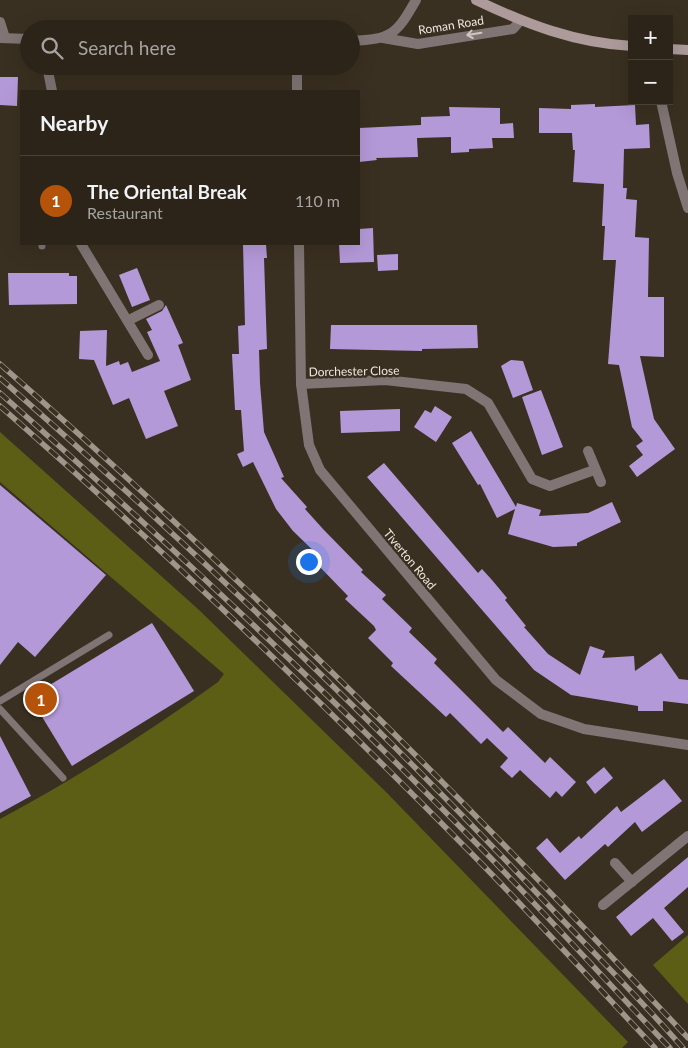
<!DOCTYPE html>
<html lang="en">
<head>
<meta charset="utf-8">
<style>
	body { margin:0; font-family:Lato,sans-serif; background:#383026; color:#f1f3f6 }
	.controls { position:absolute; right:15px; top:15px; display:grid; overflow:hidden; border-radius:0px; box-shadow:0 5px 20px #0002 }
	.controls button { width:45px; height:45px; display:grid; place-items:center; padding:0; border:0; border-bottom:1px solid #484138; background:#2c2419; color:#f1f3f6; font:25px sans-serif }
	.you { position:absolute; left:308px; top:561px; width:18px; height:18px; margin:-12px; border:4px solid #fff; border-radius:50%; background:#1a73e8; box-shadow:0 0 0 8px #1a73e833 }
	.badge { display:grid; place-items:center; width:32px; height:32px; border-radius:50%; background:#b45309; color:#fff; font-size:16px; font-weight:700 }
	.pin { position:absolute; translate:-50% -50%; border:2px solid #fff; box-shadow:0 1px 5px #0006 }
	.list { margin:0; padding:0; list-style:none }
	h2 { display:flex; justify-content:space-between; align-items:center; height:65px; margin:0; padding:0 20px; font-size:21px }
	h2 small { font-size:16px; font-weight:400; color:#a6a4a2 }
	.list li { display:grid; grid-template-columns:32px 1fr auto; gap:15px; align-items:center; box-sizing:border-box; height:90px; padding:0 20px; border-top:1px solid #484138 }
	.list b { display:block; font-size:19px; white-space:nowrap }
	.list p { margin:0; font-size:16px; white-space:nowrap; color:#a6a4a2 }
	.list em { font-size:16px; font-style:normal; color:#a6a4a2 }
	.icon { flex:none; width:28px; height:28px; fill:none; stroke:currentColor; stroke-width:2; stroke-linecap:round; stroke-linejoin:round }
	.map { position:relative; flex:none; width:688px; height:1048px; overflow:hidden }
	.search { position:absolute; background:#2c2419; box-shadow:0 5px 20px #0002; left:20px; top:20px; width:340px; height:55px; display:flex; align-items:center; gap:12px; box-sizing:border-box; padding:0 18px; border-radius:28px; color:#a6a4a2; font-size:19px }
	.panel { position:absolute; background:#2c2419; box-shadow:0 5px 20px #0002; left:20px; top:90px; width:340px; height:155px; border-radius:0px }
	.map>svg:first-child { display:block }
	.green { fill:#5d5e16 }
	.building { fill:#b499d8 }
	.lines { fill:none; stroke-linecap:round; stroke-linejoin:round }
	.lane { stroke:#807574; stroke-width:7 }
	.street { stroke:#807574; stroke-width:10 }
	.secondary { stroke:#ac9b9a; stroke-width:10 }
	.rail-casing { stroke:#9e968a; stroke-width:5.5 }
	.rail { stroke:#3a3021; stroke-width:4; stroke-dasharray:11; stroke-linecap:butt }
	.oneway { stroke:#cec6bf }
	.labels { text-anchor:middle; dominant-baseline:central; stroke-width:5; stroke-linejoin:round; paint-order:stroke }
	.street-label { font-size:12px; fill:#efe8df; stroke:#3a3021 }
</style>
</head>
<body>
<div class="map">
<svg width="688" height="1048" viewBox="0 0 688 1048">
	<rect width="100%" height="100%" fill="#3a3021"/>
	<g class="green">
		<path d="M0,432L198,609L387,793L628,1042L622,1048H0V819C76,778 148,733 218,682L224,674L0,482Z"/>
		<path d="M688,935V1004L653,965Z"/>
	</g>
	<g class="building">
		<path d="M0,77H18L17,106L0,105Z"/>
		<path d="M595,104V107L635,105L636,125L649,124L650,148L624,149L623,188H627L626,199L637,200L635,237L649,238L648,297H664V357L640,356L654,419L675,449L637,477L629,466L643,455L636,446L643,441L632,427L619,365L608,364L616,260H603L605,226H602L604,184L573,182L575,150H573L572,133H539V108L571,109V105Z"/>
		<path d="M449,107L500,108V124L513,123L514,138H492L493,148L469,149V152L451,153V137L417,138L418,157L376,158L377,160L359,162V128L421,125V117L450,116Z"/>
		<path d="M373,228L374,262L340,263L339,244H359V229Z"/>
		<path d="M243,244H266L267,258H264L267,349L259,350L260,383L264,432L284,477L281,478L307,507L305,509L323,529L363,570L361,572L386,595L382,599L412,628L409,632L437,659L434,663L503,732L508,727L545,763L550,757L576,782L562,797L556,791L550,798L520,770L512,778L500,767L508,758L487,738L481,744L450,713L446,717L391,666L393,663L368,638L376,630L374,626L345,599L348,596L317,564L322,559L293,531L276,509L253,462L243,467L237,454L244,451L241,410H235L232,354H239L238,326L245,325Z"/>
		<path d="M398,254V270L378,271L377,255Z"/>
		<path d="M137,268L150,300L132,307L119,275Z"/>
		<path d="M8,273H69V276H77V304L9,305Z"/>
		<path d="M166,305L183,343L178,345L191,380L164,391L178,426L146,439L129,398L113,405L94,360L79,359L80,331L107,330L106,366L119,361L120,365L128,362L132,372L160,361L147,332L152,330L146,319L162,311Z"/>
		<path d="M331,325H477L478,348L422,349V351L330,349Z"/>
		<path d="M511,360L523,361L533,390L513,398L501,366Z"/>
		<path d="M541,390L563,447L542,455L522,397Z"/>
		<path d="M435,406L452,417L436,442L414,427L425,410L431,413Z"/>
		<path d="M400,409V431L341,433L340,411Z"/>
		<path d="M471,431L516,507L517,503L541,510L539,516L588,513L612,502L621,522L577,543V546L553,547L508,534L515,509L497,518L480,484L478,485L452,443Z"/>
		<path d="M384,463L478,573L482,569L492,580L507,598L505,600L526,626L524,627L548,654L580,675L590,646L605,651L602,658L634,656L635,671L661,653L679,679L688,680V704L663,701V711H638V706L571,695L534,670L367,477Z"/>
		<path d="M0,485L106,575L35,657L18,642L0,665Z"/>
		<path d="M152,623L194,691L72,766L30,697Z"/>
		<path d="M0,736L31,796L0,813Z"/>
		<path d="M604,767L613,778L595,794L586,782Z"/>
		<path d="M664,779L682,801L642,832L635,822L608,847L605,844L565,880L536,848L547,838L560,853L579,836L581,839L617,806L621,812Z"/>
		<path d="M688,857V887L664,908L684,932L672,941L653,918L631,936L616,917Z"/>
	</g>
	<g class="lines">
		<g class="lane">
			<path d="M42,244V246"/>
			<path d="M0,701L109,635"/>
			<path d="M0,709L63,778"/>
		</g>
		<g class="street">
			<path d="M0,22L5,38"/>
			<path d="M0,38L29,39"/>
			<path d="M383,38L418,44L513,29L520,21"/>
			<path d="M351,41C392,39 396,35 416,0"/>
			<path d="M47,66L52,91"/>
			<path d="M297,66V91"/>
			<path d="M661,101L677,173L688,208"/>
			<path d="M81,244L148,355"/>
			<path d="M299,244L301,384L309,445L320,470L496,680L541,714L584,729L688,745"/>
			<path d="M129,320L159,305"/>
			<path d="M301,384L385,380L466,389L488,403L532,479L550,486L594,470"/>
			<path d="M588,451L601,482"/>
			<path d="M615,863L632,882"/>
			<path d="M603,905L688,836"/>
		</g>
		<g class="secondary">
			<path d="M476,0C526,24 575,43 632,46"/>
			<path d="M669,49L688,50"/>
		</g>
		<defs>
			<g id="rail">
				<path d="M0,364C242,576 469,803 688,1038"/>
				<path d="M0,378C192,547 376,722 551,908C595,954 641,1000 683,1048"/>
				<path d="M0,393C164,539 325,689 479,846C544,912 606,981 670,1048"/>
				<path d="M0,406C163,549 319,699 471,853C534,917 594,983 655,1048"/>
			</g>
		</defs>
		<use href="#rail" class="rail-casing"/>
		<use href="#rail" class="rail"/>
	</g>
	<defs><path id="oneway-shaft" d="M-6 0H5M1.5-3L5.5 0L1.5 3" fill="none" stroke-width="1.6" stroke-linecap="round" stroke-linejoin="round" transform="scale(1.25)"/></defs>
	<use class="oneway" href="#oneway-shaft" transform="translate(474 34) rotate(171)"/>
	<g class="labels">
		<g class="street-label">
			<text transform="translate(451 25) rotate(-9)">Roman Road</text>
			<text transform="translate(354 371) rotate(-1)">Dorchester Close</text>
			<text transform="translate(410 559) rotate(50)">Tiverton Road</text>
		</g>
	</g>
</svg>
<div class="controls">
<button>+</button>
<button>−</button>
</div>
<div class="you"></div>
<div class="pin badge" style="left:41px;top:699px">1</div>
<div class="search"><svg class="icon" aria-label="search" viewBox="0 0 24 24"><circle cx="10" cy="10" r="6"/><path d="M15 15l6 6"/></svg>Search here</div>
<section class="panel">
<h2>Nearby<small></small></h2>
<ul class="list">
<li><span class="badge">1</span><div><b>The Oriental Break</b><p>Restaurant</p></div><em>110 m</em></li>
</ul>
</section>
</div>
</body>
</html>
